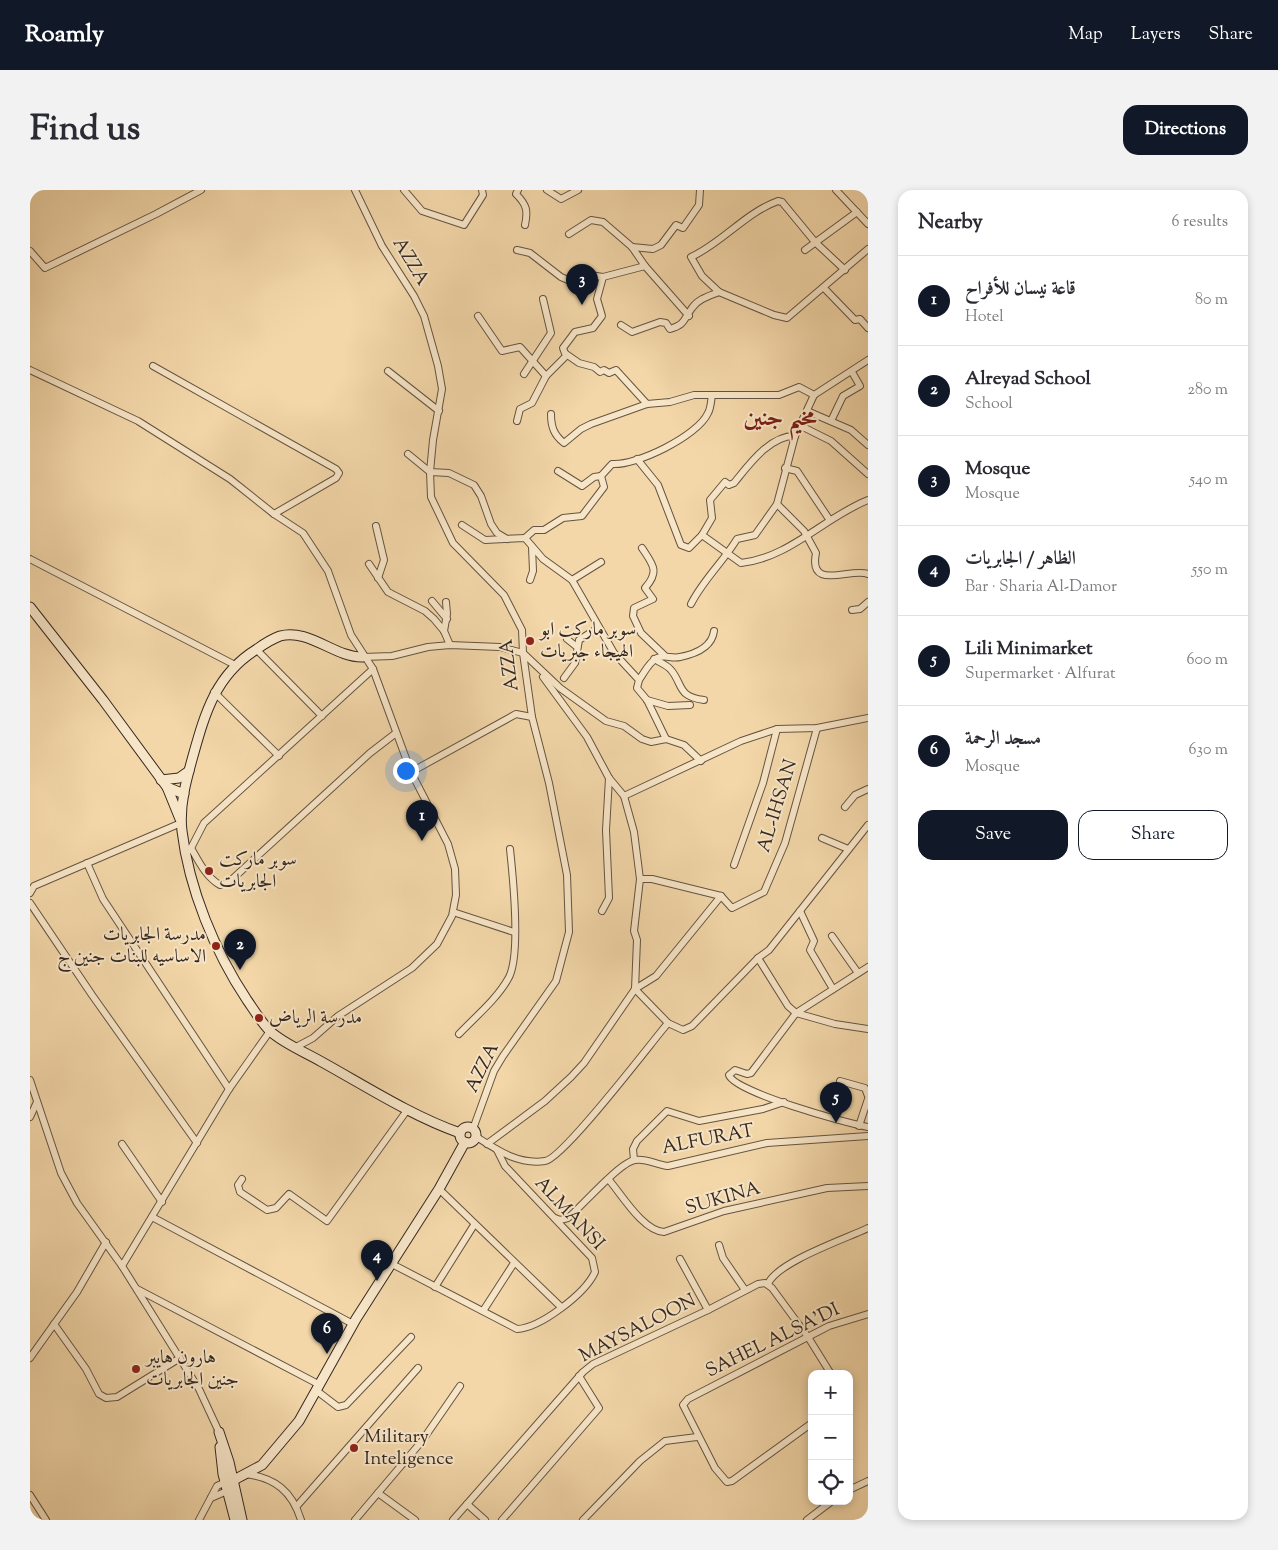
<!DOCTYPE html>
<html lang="en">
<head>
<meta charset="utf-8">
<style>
	body { margin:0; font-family:"Sorts Mill Goudy",Amiri,serif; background:#f2f2f3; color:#2b2b33 }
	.controls { position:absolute; right:15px; bottom:15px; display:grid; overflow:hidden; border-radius:10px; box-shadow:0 2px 8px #0003 }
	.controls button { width:45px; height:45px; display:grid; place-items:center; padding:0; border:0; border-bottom:1px solid #e1e1e2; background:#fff; color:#2b2b33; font:25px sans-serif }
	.you { position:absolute; left:375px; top:580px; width:18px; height:18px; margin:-12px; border:4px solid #fff; border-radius:50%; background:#1a73e8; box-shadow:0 0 0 8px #1a73e833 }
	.badge { display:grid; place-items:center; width:32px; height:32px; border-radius:50%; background:#111827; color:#fff; font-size:16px; font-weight:700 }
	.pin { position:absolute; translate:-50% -41px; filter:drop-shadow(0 1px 2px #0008) }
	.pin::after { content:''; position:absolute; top:26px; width:18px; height:15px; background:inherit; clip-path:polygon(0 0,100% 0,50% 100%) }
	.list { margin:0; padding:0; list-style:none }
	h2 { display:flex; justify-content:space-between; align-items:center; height:65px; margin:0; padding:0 20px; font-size:21px }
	h2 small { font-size:16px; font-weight:400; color:#7c7c81 }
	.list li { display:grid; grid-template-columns:32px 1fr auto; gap:15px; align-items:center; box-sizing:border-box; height:90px; padding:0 20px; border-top:1px solid #e1e1e2 }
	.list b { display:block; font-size:19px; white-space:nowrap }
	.list p { margin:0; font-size:16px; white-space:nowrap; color:#7c7c81 }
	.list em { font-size:16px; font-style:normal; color:#7c7c81 }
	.actions { display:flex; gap:10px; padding:15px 20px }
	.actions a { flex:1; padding:11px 0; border:1px solid #111827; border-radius:15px; text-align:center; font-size:18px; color:#111827 }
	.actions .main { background:#111827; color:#fff }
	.icon { flex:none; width:28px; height:28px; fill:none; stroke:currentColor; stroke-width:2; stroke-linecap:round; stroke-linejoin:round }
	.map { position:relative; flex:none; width:838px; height:1330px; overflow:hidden; border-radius:15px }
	header { display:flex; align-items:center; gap:30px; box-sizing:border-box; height:70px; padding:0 25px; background:#111827; color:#fff }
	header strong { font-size:24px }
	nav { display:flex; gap:28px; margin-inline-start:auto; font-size:18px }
	.intro { display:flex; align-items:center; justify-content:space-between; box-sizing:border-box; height:120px; padding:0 30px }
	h1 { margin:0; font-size:35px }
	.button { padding:12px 22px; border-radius:15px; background:#111827; color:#fff; font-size:18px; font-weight:700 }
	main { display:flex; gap:30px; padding:0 30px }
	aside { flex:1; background:#fff; border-radius:15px; box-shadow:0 2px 8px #0003 }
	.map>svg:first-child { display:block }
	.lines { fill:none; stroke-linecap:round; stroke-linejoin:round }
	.street-casing { stroke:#645442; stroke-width:8 }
	.secondary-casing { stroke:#352820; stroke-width:11 }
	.street { stroke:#f7e5c7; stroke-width:6 }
	.secondary { stroke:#f7e5c7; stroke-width:9 }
	.poi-dot { fill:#8f2418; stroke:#f7e5c7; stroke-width:2 }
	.labels { text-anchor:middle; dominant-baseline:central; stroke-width:4; stroke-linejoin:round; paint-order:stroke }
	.street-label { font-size:19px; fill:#352820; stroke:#f7e5c7 }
	.poi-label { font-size:19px; fill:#352820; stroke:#f7e5c7; text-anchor:start }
	.district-label { font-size:24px; font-weight:bold; fill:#7a1f14; stroke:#f7e5c7 }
</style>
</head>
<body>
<header>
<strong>Roamly</strong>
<nav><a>Map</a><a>Layers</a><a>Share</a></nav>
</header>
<div class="intro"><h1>Find us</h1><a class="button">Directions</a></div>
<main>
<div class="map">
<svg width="838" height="1330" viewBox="0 0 838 1330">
	<rect width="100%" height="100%" fill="#f3d7a9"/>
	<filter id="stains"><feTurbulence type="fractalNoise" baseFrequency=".004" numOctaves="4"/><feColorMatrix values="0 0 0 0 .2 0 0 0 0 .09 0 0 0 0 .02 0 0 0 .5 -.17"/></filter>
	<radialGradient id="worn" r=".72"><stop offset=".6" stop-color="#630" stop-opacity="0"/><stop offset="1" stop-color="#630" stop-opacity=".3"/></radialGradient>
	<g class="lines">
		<defs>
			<g id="street">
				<path d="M325,0L352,56L384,106L394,126L408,176L412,199L403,250L400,282L401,307L423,353L474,405L492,440L493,463L502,527L519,593L537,685L539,742L526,791L473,866L464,881L443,939"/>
				<path d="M374,0L392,21L434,35L453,5L452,0"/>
				<path d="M488,0L486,4C497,15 498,21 495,35"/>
				<path d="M517,0L531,9L548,0"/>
				<path d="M806,0L838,34"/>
				<path d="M539,44L561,30L573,32L602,57L615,76L659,126"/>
				<path d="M602,57L623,59L631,55L646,35L653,38L669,15L670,0"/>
				<path d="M487,60L500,63L531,87L538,90L560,85L573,87L615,76"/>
				<path d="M775,60L827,22"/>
				<path d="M0,61L15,78L126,24L171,0"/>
				<path d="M794,98L825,130L830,129L838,138"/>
				<path d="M689,102L672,86L661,67C692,53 715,23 748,11L752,12L785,52L815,80"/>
				<path d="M448,126L472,161L490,157L516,186"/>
				<path d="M591,135L602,142L630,132L636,133L640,139C656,134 653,130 662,118C668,109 679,106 689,102L744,125L757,128L838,59"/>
				<path d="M536,164L549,173L564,177L570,182L574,180L579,183L586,180L617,214"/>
				<path d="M123,176L306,279L309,283L306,288L244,324"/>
				<path d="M0,180L108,231L200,289L244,324L273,343L298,381L321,445L343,479L381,582L418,654L425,679L426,705L422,726L407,754L382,778L308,826L283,848L266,857"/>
				<path d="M358,181L409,221"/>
				<path d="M494,184L521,143L513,109"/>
				<path d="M777,221L821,240L838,255"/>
				<path d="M521,224C521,237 524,245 534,253L551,239L561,234L617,214L640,212L664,205H749L769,197L784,205L838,170"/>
				<path d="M487,231L490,219L502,213L516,186L536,166L533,158L545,142L563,138L572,126L567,109L573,87"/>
				<path d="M801,231L813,206L830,196L822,182"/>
				<path d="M769,235L801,251L838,284"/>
				<path d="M378,264L400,282L419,283L444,295L451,306L461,334L467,343L477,349"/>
				<path d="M607,269L628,295L651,355L659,358L672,345L711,373C759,368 795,327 838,310"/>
				<path d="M755,278L767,281L799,329"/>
				<path d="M528,281L552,296L564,287L571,286"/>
				<path d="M747,314L774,341L786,363C778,402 821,377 838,384"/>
				<path d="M432,335L455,350L495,348L513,369L542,390L584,463L609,490L607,498L617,510L636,549"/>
				<path d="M346,336L354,370L348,388"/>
				<path d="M672,345L682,328L680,310L695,292L699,295L704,293C718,276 740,245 765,246"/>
				<path d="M495,348L504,340H514L533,328L552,326L574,297L571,286L582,274C606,276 668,246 678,223C681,218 681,210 682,205"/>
				<path d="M612,358C623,375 630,381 615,398L623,409L604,418L603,426L611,443L634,465"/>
				<path d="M0,369L205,475"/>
				<path d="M339,374L358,402L395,421L404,429L414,441L420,455"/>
				<path d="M500,390L503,381L502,357"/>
				<path d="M542,390L571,372"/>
				<path d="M402,411L417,429"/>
				<path d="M661,414C673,390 693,372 707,349L725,345L747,314L765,246L784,205"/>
				<path d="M822,420L830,419L838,412"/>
				<path d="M414,441L417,424L416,412"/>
				<path d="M537,449L547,457"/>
				<path d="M226,459L292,526"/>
				<path d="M333,467L362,466L398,457L420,455L470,457L493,463L530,498L576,531L594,536L612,549L621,552L636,549L654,555L671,571"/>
				<path d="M624,469C629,472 637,475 641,480C653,494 647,507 674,510"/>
				<path d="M513,487L557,547L579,588L594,606L604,642L610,689H622L691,706"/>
				<path d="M534,488L545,473L549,450L568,438"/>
				<path d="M609,490C614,483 619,472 627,468C635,464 641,469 650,467C665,464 682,457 684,441"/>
				<path d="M184,502L249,566"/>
				<path d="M617,510L638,516L660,515"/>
				<path d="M381,582L486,524L502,527"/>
				<path d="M594,606L711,551L747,539L787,538L838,528"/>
				<path d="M815,617L825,605L838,599"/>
				<path d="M792,648L818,659"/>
				<path d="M161,658C169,672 176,687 190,695L198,693L340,563L366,543"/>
				<path d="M160,660L174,633L343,479"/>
				<path d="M57,673L73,709L199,899"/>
				<path d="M704,675L733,593L747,539"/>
				<path d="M0,703L4,696L151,633"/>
				<path d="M691,706L702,718L734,702L755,653L787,538"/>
				<path d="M0,713L62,805L167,953"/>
				<path d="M572,721L579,708L576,640L579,588"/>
				<path d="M770,721L784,751L780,760L803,799"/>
				<path d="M423,722L484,742"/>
				<path d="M802,746L828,783"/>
				<path d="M728,768L758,816L766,823L805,834L838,839"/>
				<path d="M838,777L766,823L721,883L717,884L705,880L699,885C704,902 816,933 838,937"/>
				<path d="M605,799L638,833L653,840L662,836L728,768L739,760L838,635"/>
				<path d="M605,799L626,786L691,706"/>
				<path d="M429,844C445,827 466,810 478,789C491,768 483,687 480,659"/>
				<path d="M0,890L31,983L47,1013L92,1076L169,1199L189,1242"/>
				<path d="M810,891L835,898L838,906"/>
				<path d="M0,927L7,912"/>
				<path d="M829,936L838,909"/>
				<path d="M445,946C467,960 488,975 515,971C533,969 621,853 638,833"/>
				<path d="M92,954L132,1012"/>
				<path d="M457,954L515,911L541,887L554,873L605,799L607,750L604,741L610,689"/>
				<path d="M604,970L603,959L607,951L637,921L669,931L733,919L754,912"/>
				<path d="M212,989L208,995L210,1002L237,1020L246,1018L259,1004L297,1031L378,919"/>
				<path d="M579,990C592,1005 613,1041 634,1042L694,1021L797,998L838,996"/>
				<path d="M409,999L531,1117"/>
				<path d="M122,1027L323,1134"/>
				<path d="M525,1028L530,1030L538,1028C552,1016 590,972 605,970C616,968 627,975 638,976L737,953L838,946"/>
				<path d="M689,1055L693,1068L715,1100"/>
				<path d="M650,1069L678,1120"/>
				<path d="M360,1073L487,1139C510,1138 555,1104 565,1082L562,1068L475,976L467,960"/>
				<path d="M92,1076L199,899L240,841"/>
				<path d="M738,1094C747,1072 815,1049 838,1038"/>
				<path d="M405,1097L444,1035"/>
				<path d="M107,1099L290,1195"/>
				<path d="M453,1121L484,1073"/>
				<path d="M24,1134L56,1179L69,1204L76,1208L87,1207L150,1168"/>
				<path d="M0,1168L47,1102L76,1052"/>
				<path d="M287,1201L308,1217L316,1215L381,1147"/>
				<path d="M782,1233L702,1291L697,1292L685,1278L653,1215L658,1209L799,1136L838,1124"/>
				<path d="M216,1284C245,1288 262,1301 271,1330"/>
				<path d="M819,1300L838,1291"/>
				<path d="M348,1303L385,1330"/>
				<path d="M0,1305L16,1330"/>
				<path d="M181,1308L197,1301L198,1298"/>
				<path d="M437,1314L455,1330"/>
				<path d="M266,1317L388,1178"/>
				<path d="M169,1330L187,1296L198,1291"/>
				<path d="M325,1330L392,1251L430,1196"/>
				<path d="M423,1330L553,1182L563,1174L678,1120L728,1094L735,1093L742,1098L778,1147L801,1184"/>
				<path d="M472,1330L569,1218L549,1186"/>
				<path d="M553,1330L610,1271L635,1251L667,1247"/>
				<path d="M777,1330L802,1311"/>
			</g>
			<g id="secondary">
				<path d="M0,417L73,510L137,597L154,604"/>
				<path d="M333,467C305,468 279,438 250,446C242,449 234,454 227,459C186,484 175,523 163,566C156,591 149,616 152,641C159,699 185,762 217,810C224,820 231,832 240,841C254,854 275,862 292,872C337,897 382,926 430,943"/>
				<path d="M131,590L149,588L159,581"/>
				<path d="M137,597L150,629"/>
				<circle cx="438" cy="945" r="8"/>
				<path d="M189,1242L199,1272L212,1330"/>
				<path d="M190,1257L193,1284L205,1330"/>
				<path d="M202,1291L232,1275L269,1231L326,1129L409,999L435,952"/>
			</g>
		</defs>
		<use href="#street" class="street-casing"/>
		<use href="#secondary" class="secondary-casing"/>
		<use href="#street" class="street"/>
		<use href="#secondary" class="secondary"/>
	</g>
	<g class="poi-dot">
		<circle cx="500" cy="451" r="5"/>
		<circle cx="179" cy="681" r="5"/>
		<circle cx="186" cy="756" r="5"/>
		<circle cx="229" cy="828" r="5"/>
		<circle cx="106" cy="1179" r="5"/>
		<circle cx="324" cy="1258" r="5"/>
	</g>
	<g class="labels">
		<g class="street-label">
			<text transform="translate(380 72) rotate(59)">AZZA</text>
			<text transform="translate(480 475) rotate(-97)">AZZA</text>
			<text transform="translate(748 616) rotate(-73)">AL-IHSAN</text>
			<text transform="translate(453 878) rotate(-64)">AZZA</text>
			<text transform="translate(678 950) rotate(-11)">ALFURAT</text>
			<text transform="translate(693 1009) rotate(-16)">SUKINA</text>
			<text transform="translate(539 1024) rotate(47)">ALMANSI</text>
			<text transform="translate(608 1139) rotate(-27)">MAYSALOON</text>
			<text transform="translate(743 1151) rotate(-26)">SAHEL ALSA'DI</text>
		</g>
		<g class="poi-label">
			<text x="510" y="440">سوبر ماركت ابو<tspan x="510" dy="22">الهيجاء جبريات</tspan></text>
			<text x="189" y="670">سوبر ماركت<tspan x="189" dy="22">الجابريات</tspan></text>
			<text x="176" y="745" text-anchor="end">مدرسة الجابريات<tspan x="176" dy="22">الاساسيه للبنات جنين ج</tspan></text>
			<text x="239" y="828">مدرسة الرياض</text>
			<text x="116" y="1168">هارون هايبر<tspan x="116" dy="22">جنين الجابريات</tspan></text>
			<text x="334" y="1247">Military<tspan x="334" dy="22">Inteligence</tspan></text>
		</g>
		<g class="district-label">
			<text x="750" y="229">مخيم جنين</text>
		</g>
	</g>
	<rect width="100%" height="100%" filter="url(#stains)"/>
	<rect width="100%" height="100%" fill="url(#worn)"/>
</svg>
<div class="controls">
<button>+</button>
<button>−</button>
<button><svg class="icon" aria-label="locate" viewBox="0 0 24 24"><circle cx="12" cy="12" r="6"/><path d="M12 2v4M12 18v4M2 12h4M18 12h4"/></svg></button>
</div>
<div class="you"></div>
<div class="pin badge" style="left:392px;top:651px">1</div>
<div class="pin badge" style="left:210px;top:780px">2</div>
<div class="pin badge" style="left:552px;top:115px">3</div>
<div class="pin badge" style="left:347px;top:1091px">4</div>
<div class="pin badge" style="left:806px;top:933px">5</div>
<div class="pin badge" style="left:297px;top:1164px">6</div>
</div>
<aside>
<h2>Nearby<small>6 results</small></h2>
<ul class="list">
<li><span class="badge">1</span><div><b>قاعة نيسان للأفراح</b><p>Hotel</p></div><em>80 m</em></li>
<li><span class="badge">2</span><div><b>Alreyad School</b><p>School</p></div><em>280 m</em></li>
<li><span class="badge">3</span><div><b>Mosque</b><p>Mosque</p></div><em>540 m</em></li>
<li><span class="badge">4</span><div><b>الظاهر / الجابريات</b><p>Bar · Sharia Al-Damor</p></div><em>550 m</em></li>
<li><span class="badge">5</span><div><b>Lili Minimarket</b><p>Supermarket · Alfurat</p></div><em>600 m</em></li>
<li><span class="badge">6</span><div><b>مسجد الرحمة</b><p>Mosque</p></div><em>630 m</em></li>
</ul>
<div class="actions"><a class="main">Save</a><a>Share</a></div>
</aside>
</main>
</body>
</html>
